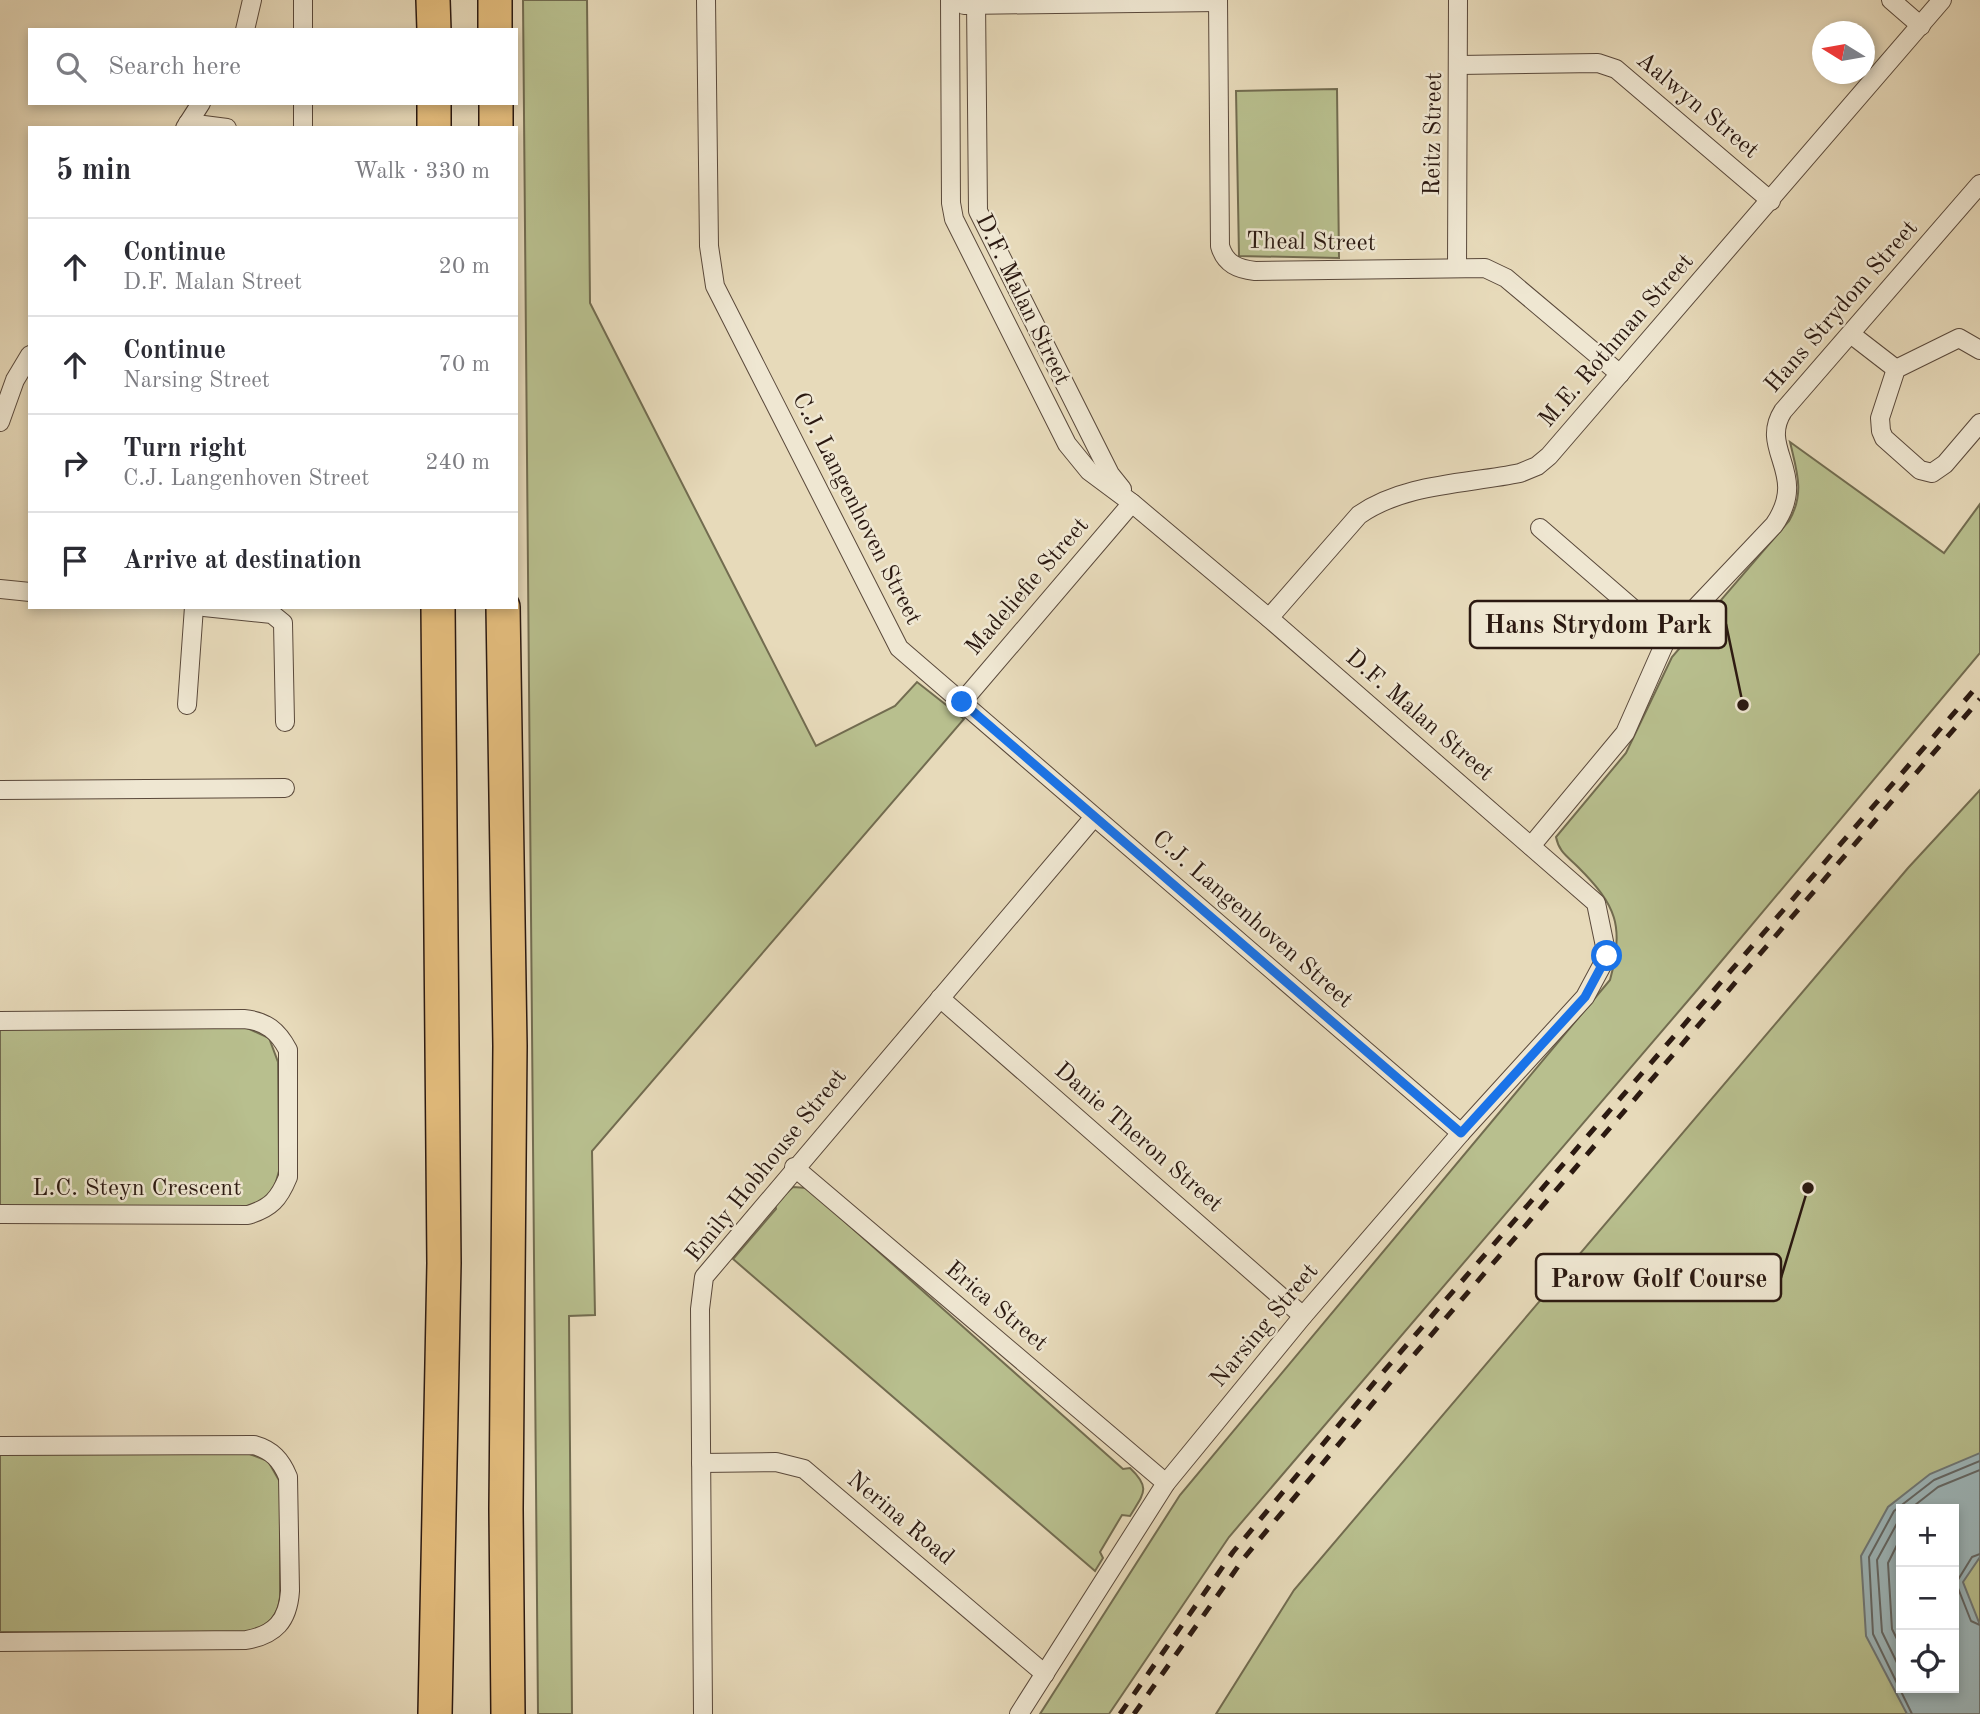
<!DOCTYPE html>
<html lang="en">
<head>
<meta charset="utf-8">
<style>
	body { margin:0; font-family:"Old Standard TT",serif; background:#f2f2f3; color:#2b2b33 }
	.controls { position:absolute; right:21px; bottom:21px; display:grid; overflow:hidden; border-radius:0px; box-shadow:0 4px 10px #0003 }
	.controls button { width:63px; height:63px; display:grid; place-items:center; padding:0; border:0; border-bottom:2px solid #e1e1e2; background:#fff; color:#2b2b33; font:35px sans-serif }
	.compass { position:absolute; left:1812px; top:21px; width:63px; height:63px; border-radius:50%; background:#fff; box-shadow:0 4px 10px #0003; rotate:281deg }
	.stop { position:absolute; width:21px; height:21px; margin:-16px; border:5px solid #1a73e8; border-radius:50%; background:#fff }
	.stop.end { background:#1a73e8; border-color:#fff; box-shadow:0 2px 7px #0008 }
	.list { margin:0; padding:0; list-style:none }
	h2 { display:flex; justify-content:space-between; align-items:center; height:91px; margin:0; padding:0 28px; font-size:30px }
	h2 small { font-size:23px; font-weight:400; color:#7c7c81 }
	.list li { display:grid; grid-template-columns:46px 1fr auto; gap:21px; align-items:center; box-sizing:border-box; height:98px; padding:0 28px; border-top:2px solid #e1e1e2 }
	.list b { display:block; font-size:26px; white-space:nowrap }
	.list p { margin:0; font-size:23px; white-space:nowrap; color:#7c7c81 }
	.list em { font-size:23px; font-style:normal; color:#7c7c81 }
	.icon { flex:none; width:38px; height:38px; fill:none; stroke:currentColor; stroke-width:2; stroke-linecap:round; stroke-linejoin:round }
	.map { position:relative; flex:none; width:1980px; height:1714px; overflow:hidden }
	.search { position:absolute; background:#fff; box-shadow:0 4px 10px #0003; left:28px; top:28px; width:490px; height:77px; display:flex; align-items:center; gap:18px; box-sizing:border-box; padding:0 24px; border-radius:0px; color:#7c7c81; font-size:26px }
	.panel { position:absolute; background:#fff; box-shadow:0 4px 10px #0003; left:28px; top:126px; width:490px; height:483px; border-radius:0px }
	.map>svg:first-child { display:block }
	.green { fill:#b8bf8e; stroke:#726c50; stroke-width:2; fill-rule:evenodd }
	.water { fill:#9db7bb; stroke:#6f7877; stroke-width:2; fill-rule:evenodd }
	.lines { fill:none; stroke-linecap:round; stroke-linejoin:round }
	.shore { stroke:#646866; stroke-width:2 }
	.street-casing { stroke:#5a493b; stroke-width:20 }
	.highway-casing { stroke:#2b1911; stroke-width:36 }
	.street { stroke:#efe7d2; stroke-width:18 }
	.highway { stroke:#e4bd7d; stroke-width:33 }
	.rail { stroke:#2b1911; stroke-width:5; stroke-dasharray:12 12; stroke-linecap:butt }
	.route { stroke:#1a73e8; stroke-width:9 }
	.labels { text-anchor:middle; dominant-baseline:central; stroke-width:5; stroke-linejoin:round; paint-order:stroke }
	.street-label { font-size:24px; fill:#2b1911; stroke:#efe7d2 }
	.leader { fill:none; stroke:#2b1911; stroke-width:2.5 }
	.callout-dot { fill:#2b1911; stroke:#efe7d2; stroke-width:2.5 }
	.callout { fill:#efe7d2; stroke:#2b1911; stroke-width:2.5 }
	.callout-label { font-size:26px; text-anchor:middle; font-weight:bold; fill:#2b1911 }
</style>
</head>
<body>
<div class="map">
<svg width="1980" height="1714" viewBox="0 0 1980 1714">
	<rect width="100%" height="100%" fill="#e7daba"/>
	<filter id="stains"><feTurbulence type="fractalNoise" baseFrequency=".00286" numOctaves="4"/><feColorMatrix values="0 0 0 0 .2 0 0 0 0 .09 0 0 0 0 .02 0 0 0 .5 -.17"/></filter>
	<radialGradient id="worn" r=".72"><stop offset=".6" stop-color="#630" stop-opacity="0"/><stop offset="1" stop-color="#630" stop-opacity=".3"/></radialGradient>
	<g class="green">
		<path d="M523,0H587L590,303L816,746L895,706L917,682L964,719L592,1151L595,1315L569,1316L572,1714H538Z"/>
		<path d="M1337,89L1339,258L1239,256L1236,91Z"/>
		<path d="M1790,442L1944,553L1980,504V653L1698,989L1229,1537L1109,1714H1040L1180,1495L1610,980C1625,926 1616,905 1578,867C1567,856 1559,852 1556,837L1626,753L1672,657L1789,521C1805,493 1797,472 1790,442Z"/>
		<path d="M1980,790V1714H1216L1294,1590L1908,868ZM1901,1509H1954V1688H1901Z"/>
		<path d="M245,1027L269,1038L278,1062L279,1171L274,1189L262,1201L248,1206L0,1207V1028Z"/>
		<path d="M793,1187L807,1188L1123,1469L1130,1468C1151,1488 1144,1493 1130,1516L1122,1515L1100,1552L1103,1558L1095,1571L733,1259L776,1209L775,1203Z"/>
		<path d="M247,1453L268,1461L280,1482V1597C278,1617 268,1625 250,1632H0V1454Z"/>
	</g>
	<path class="water" d="M1980,1453V1557L1963,1582L1980,1625V1714H1907L1866,1636L1861,1556L1888,1507L1930,1474ZM1901,1509H1954V1688H1901Z"/>
	<g class="lines">
		<g class="shore">
			<path d="M1910,1509L1938,1487L1980,1470"/>
			<path d="M1901,1516L1877,1560L1882,1632L1901,1671"/>
			<path d="M1901,1537L1888,1563L1892,1629L1901,1647"/>
			<path d="M1980,1554L1972,1557L1956,1583L1971,1621L1980,1625"/>
			<path d="M1912,1714L1873,1634L1869,1557L1894,1511L1934,1480L1980,1461"/>
		</g>
		<defs>
			<g id="street">
				<path d="M303,0V30"/>
				<path d="M706,0L709,246L715,286L899,648L1461,1133"/>
				<path d="M950,0L951,203L954,219L1067,444L1089,471L1132,503L1269,618L1596,903L1607,956L1585,997L1461,1133L1303,1316L1166,1483L1019,1714"/>
				<path d="M976,0L978,211L1110,474L1122,489"/>
				<path d="M1218,0L1220,246C1225,264 1238,269 1255,271L1485,268L1506,278L1620,374"/>
				<path d="M1891,0L1921,26"/>
				<path d="M964,5L1218,2"/>
				<path d="M245,30L252,0"/>
				<path d="M1459,65L1598,63L1616,69L1771,201"/>
				<path d="M303,103V128"/>
				<path d="M188,123L227,128"/>
				<path d="M185,128L201,103"/>
				<path d="M1457,268L1458,0"/>
				<path d="M1852,335L1896,369"/>
				<path d="M1980,350L1959,338L1896,369L1880,418L1881,431L1884,438L1920,470L1932,473L1945,464L1980,423"/>
				<path d="M0,422L15,380L30,355"/>
				<path d="M1540,528L1667,638"/>
				<path d="M0,589L30,592"/>
				<path d="M204,607L272,614L283,623L285,722"/>
				<path d="M1269,618L1359,515C1405,483 1467,484 1520,473L1537,466L1549,456L1942,0"/>
				<path d="M962,702L1132,503"/>
				<path d="M187,705L194,607"/>
				<path d="M0,790L285,788"/>
				<path d="M1531,846L1625,733L1667,638L1774,525C1810,473 1758,450 1783,411L1980,184"/>
				<path d="M940,998L1303,1316"/>
				<path d="M0,1021L244,1019C266,1021 278,1031 288,1050V1177C279,1199 271,1208 248,1215L0,1214"/>
				<path d="M794,1167L1166,1483"/>
				<path d="M0,1446L254,1445C272,1450 281,1460 288,1477L290,1591C288,1621 275,1635 246,1640L0,1642"/>
				<path d="M701,1463L776,1462L804,1469L1045,1674"/>
				<path d="M703,1714L700,1309L704,1277L1094,817"/>
			</g>
			<g id="highway">
				<path d="M433,0L434,30"/>
				<path d="M495,0V30"/>
				<path d="M434,103V128"/>
				<path d="M496,103V128"/>
				<path d="M503,607L510,1046L506,1509L508,1714"/>
				<path d="M435,1714L444,1263L438,607"/>
			</g>
		</defs>
		<use href="#street" class="street-casing"/>
		<use href="#highway" class="highway-casing"/>
		<use href="#street" class="street"/>
		<use href="#highway" class="highway"/>
		<g class="rail">
			<path d="M1120,1714L1233,1552L1378,1378L1980,683"/>
			<path d="M1134,1714L1244,1558L1388,1385L1980,699"/>
		</g>
	</g>
	<g class="lines">
		<path class="route" d="M962,702L1461,1133L1585,997L1607,956"/>
	</g>
	<g class="labels">
		<g class="street-label">
			<text transform="translate(1697 106) rotate(40)">Aalwyn Street</text>
			<text transform="translate(1434 134) rotate(-89)">Reitz Street</text>
			<text transform="translate(1311 243) rotate(1)">Theal Street</text>
			<text transform="translate(1022 300) rotate(64)">D.F. Malan Street</text>
			<text transform="translate(1842 307) rotate(-49)">Hans Strydom Street</text>
			<text transform="translate(1617 341) rotate(-49)">M.E. Rothman Street</text>
			<text transform="translate(856 509) rotate(63)">C.J. Langenhoven Street</text>
			<text transform="translate(1028 587) rotate(-49)">Madeliefie Street</text>
			<text transform="translate(1419 716) rotate(41)">D.F. Malan Street</text>
			<text transform="translate(1252 920) rotate(41)">C.J. Langenhoven Street</text>
			<text transform="translate(1138 1138) rotate(41)">Danie Theron Street</text>
			<text transform="translate(767 1166) rotate(-51)">Emily Hobhouse Street</text>
			<text x="137" y="1189">L.C. Steyn Crescent</text>
			<text transform="translate(996 1307) rotate(40)">Erica Street</text>
			<text transform="translate(1265 1326) rotate(-50)">Narsing Street</text>
			<text transform="translate(900 1519) rotate(40)">Nerina Road</text>
		</g>
	</g>
	<path class="leader" d="M1743 705L1726 624M1808 1188L1781 1278"/>
	<g class="callout-dot">
		<circle cx="1743" cy="705" r="7"/>
		<circle cx="1808" cy="1188" r="7"/>
	</g>
	<g class="callout">
		<rect x="1470" y="601" width="256" height="47" rx="7"/>
		<rect x="1536" y="1254" width="245" height="47" rx="7"/>
	</g>
	<g class="callout-label">
		<text x="1598" y="633">Hans Strydom Park</text>
		<text x="1659" y="1287">Parow Golf Course</text>
	</g>
	<rect width="100%" height="100%" filter="url(#stains)"/>
	<rect width="100%" height="100%" fill="url(#worn)"/>
</svg>
<div class="controls">
<button>+</button>
<button>−</button>
<button><svg class="icon" aria-label="locate" viewBox="0 0 24 24"><circle cx="12" cy="12" r="6"/><path d="M12 2v4M12 18v4M2 12h4M18 12h4"/></svg></button>
</div>
<svg class="compass" viewBox="-18 -18 36 36"><path d="M0-13l5 13h-10z" fill="#e53935"/><path d="M0 13l5-13h-10z" fill="#7c7c81"/></svg>
<div class="stop" style="left:1607px;top:956px"></div>
<div class="stop end" style="left:962px;top:702px"></div>
<div class="search"><svg class="icon" aria-label="search" viewBox="0 0 24 24"><circle cx="10" cy="10" r="6"/><path d="M15 15l6 6"/></svg>Search here</div>
<section class="panel">
<h2>5 min<small>Walk · 330 m</small></h2>
<ul class="list">
<li><svg class="icon" aria-label="ahead" viewBox="0 0 24 24"><path d="M12 20V5M6 11l6-6 6 6"/></svg><div><b>Continue</b><p>D.F. Malan Street</p></div><em>20 m</em></li>
<li><svg class="icon" aria-label="ahead" viewBox="0 0 24 24"><path d="M12 20V5M6 11l6-6 6 6"/></svg><div><b>Continue</b><p>Narsing Street</p></div><em>70 m</em></li>
<li><svg class="icon" aria-label="right" viewBox="0 0 24 24"><path d="M7 20v-9h11M14 6l5 5-5 5"/></svg><div><b>Turn right</b><p>C.J. Langenhoven Street</p></div><em>240 m</em></li>
<li><svg class="icon" aria-label="arrive" viewBox="0 0 24 24"><path d="M6 21V4h12l-3 4 3 4H6"/></svg><div><b>Arrive at destination</b></div></li>
</ul>
</section>
</div>
</body>
</html>
